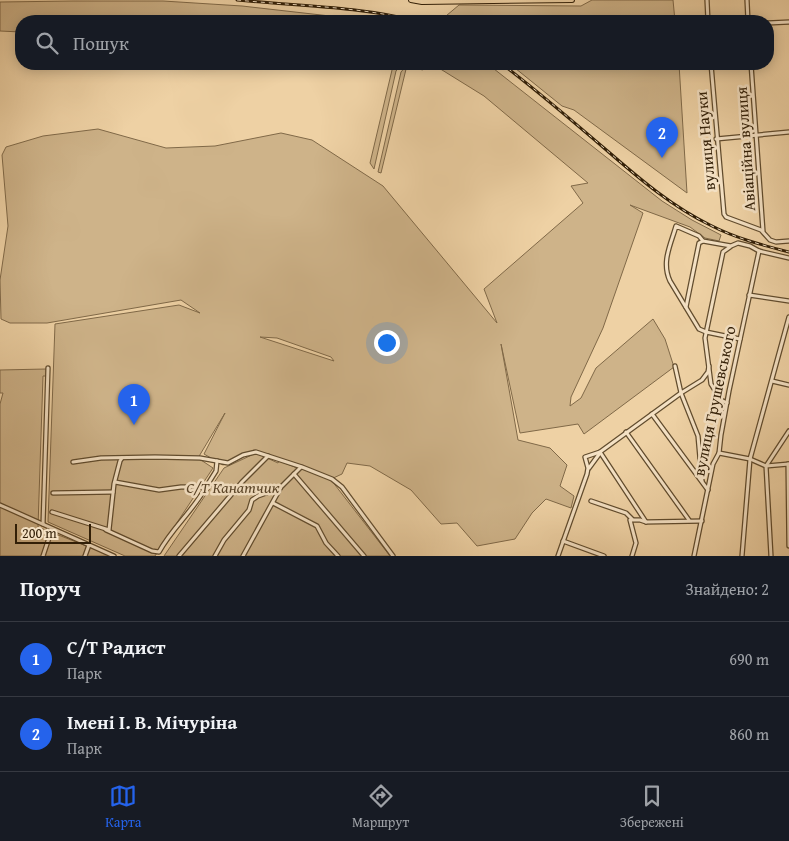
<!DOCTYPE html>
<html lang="uk">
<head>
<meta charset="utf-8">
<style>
	body { margin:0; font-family:"Gentium Book Plus",serif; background:#20242c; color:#f1f3f6 }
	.scale { position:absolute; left:15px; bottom:12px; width:76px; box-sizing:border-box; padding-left:5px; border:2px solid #321f07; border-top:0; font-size:14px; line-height:18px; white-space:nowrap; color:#321f07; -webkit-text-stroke:4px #f4e1c4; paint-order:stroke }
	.you { position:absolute; left:386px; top:342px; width:18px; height:18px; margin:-12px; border:4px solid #fff; border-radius:50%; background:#1a73e8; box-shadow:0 0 0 8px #1a73e833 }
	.badge { display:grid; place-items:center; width:32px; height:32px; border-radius:50%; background:#2563eb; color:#fff; font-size:16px; font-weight:700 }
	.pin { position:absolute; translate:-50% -41px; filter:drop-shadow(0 1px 2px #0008) }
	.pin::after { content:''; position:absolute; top:26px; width:18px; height:15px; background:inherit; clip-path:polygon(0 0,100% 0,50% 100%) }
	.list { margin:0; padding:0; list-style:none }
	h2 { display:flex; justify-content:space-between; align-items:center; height:65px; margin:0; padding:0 20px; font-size:21px }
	h2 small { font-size:16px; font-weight:400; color:#9ea1a6 }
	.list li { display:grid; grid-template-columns:32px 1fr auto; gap:15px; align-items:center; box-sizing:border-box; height:75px; padding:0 20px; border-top:1px solid #363941 }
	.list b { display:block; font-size:19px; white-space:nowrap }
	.list p { margin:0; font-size:16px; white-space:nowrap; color:#9ea1a6 }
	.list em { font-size:16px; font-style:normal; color:#9ea1a6 }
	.icon { flex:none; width:28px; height:28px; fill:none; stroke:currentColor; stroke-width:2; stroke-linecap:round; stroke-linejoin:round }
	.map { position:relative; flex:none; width:789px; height:556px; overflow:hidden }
	.search { position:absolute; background:#171b24; box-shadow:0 2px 12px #0003; left:15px; right:15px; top:15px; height:55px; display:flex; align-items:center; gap:12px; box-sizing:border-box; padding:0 18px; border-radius:20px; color:#9ea1a6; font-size:19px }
	.sheet { height:215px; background:#171b24 }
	nav { display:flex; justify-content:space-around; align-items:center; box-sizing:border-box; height:70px; border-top:1px solid #363941; background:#171b24; font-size:14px; color:#9ea1a6 }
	nav a { display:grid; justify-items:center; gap:2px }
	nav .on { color:#2563eb }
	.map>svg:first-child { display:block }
	.green { fill:#ceb389; stroke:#806948; fill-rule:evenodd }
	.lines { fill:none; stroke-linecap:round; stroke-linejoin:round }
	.minor-casing { stroke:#614c2e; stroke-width:5.5 }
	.major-casing { stroke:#321f07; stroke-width:6 }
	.minor { stroke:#f4e1c4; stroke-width:3 }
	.major { stroke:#eed1a4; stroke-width:4 }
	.rail-casing { stroke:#321f07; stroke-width:3 }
	.rail { stroke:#f4e1c4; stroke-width:1; stroke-dasharray:4; stroke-linecap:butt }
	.labels { text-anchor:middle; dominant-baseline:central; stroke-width:5; stroke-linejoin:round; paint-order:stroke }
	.street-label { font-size:16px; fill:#321f07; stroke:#f4e1c4 }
	.park-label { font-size:16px; font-style:italic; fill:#594428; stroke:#f4e1c4 }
</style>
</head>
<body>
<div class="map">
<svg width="789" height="556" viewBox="0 0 789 556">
	<rect width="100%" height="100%" fill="#eed1a4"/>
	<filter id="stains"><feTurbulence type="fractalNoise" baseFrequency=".004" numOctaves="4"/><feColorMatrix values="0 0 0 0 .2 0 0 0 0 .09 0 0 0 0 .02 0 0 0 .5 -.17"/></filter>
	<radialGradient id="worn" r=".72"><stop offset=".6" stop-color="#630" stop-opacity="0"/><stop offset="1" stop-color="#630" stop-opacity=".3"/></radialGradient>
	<g class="green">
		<path d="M592,0H673L675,21H440L459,5L581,6Z"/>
		<path d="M73,1H163L242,6L374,21H21V32L0,31V2Z"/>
		<path d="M397,64H402L396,71L374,169L370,163L392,70Z"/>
		<path d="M413,64H483L489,65L662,201L692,220L721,235L719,241L705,238L690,227L630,205L643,213L603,328L571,397L570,406L581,398L596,368L653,319L665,339L674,367L584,434L578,424L520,433L501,344L518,440L550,448L567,465L560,486L574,496L571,508L546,499L532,513L515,539L477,546L457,523L441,524L411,490L370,466L347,463L342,474L329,480L332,481L390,556H164L224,468L256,453L278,463L279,461L300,469L254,450L223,465L204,454L225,413L198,458L213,468L155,556H125L48,522L55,324L179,305L200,313L181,300L47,323H10L1,319L0,280L8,226L2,155L6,147L43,136L98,129L166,148L215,146L281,133L312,140L383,186L497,323L484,289L583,203L571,186L588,183L484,96L434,65L422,70ZM260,337L277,338L331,357L334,361Z"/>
		<path d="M510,64H679L687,193L574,110L562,106Z"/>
		<path d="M407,65L381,173L378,172L401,72Z"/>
		<path d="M46,369L47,376H43L38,527L112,556H0V404L3,393H0V370Z"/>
	</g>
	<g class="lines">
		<defs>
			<g id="minor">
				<path d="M707,0L708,21"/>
				<path d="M747,0L748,21"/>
				<path d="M768,23L789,22"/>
				<path d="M711,64L724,214L726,217L761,230L770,240L776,242L789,241"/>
				<path d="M751,64L763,231"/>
				<path d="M716,139L789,132"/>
				<path d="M749,295L789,301"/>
				<path d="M686,307L699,243L703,241"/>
				<path d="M740,339L706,332L699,329L670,281C661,262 671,244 676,226L699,236L703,241L731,246L738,243L750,246L759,251L789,258"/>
				<path d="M675,366L681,393L698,436L702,481"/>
				<path d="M772,381L789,385"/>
				<path d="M727,403L721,400L711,384L705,338L723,252L730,247"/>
				<path d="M652,414L708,490"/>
				<path d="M626,432L689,520"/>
				<path d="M600,452L646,522"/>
				<path d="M719,453L750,459L766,466L789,464"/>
				<path d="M73,462L101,458L155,457L200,458L228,463L243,455L256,452L302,467L332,479L342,487L393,556"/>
				<path d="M788,464L789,546"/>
				<path d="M589,468L600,453"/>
				<path d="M294,474L364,556"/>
				<path d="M115,482L159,490L181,487H206L216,471L217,461"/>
				<path d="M53,493L113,492"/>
				<path d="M591,501L626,513L632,519"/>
				<path d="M273,503L317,526L326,543L338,556"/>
				<path d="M0,505L114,556"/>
				<path d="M52,512L109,530L114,484L120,461L122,458"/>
				<path d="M43,524L48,368"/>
				<path d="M106,530L152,551L159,552C172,528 193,511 206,487"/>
				<path d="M563,541L604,556"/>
				<path d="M43,556L52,529"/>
				<path d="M85,556L89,545"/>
				<path d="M179,556L242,482L268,456"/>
				<path d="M215,556L224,540L249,510L252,500L258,496L280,488"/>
				<path d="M243,556L281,487L301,467"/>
				<path d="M558,556L587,474L588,468L585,457L600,452L681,393L702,380L708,372L709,366"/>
				<path d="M632,556L636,543L630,520H640L646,522L702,521"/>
				<path d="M694,556L713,464L719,453L721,435L729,391L759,251"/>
				<path d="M742,556L750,459L789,317"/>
				<path d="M771,556L766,466L789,431"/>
			</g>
			<path id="major" d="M411,0L422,2L572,0"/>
		</defs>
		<use href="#minor" class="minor-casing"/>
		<use href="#major" class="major-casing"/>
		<use href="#minor" class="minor"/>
		<use href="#major" class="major"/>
		<defs>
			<g id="rail">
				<path d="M237,0C296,6 358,6 416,21"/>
				<path d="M502,64C539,92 575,123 611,154C641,180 673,207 710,225C735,238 762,245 789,252"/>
			</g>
		</defs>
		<use href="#rail" class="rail-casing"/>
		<use href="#rail" class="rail"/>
	</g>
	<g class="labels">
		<g class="street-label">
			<text transform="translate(705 141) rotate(-95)">вулиця Науки</text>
			<text transform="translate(745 149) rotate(-94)">Авіаційна вулиця</text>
			<text transform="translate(714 401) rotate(-78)">вулиця Грушевського</text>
		</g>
		<g class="park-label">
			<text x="233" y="487">С/Т Канатчик</text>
		</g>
	</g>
	<rect width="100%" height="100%" filter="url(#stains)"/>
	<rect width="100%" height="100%" fill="url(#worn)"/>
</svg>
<div class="scale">200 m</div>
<div class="you"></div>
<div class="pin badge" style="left:134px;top:425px">1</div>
<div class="pin badge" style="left:662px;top:158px">2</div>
<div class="search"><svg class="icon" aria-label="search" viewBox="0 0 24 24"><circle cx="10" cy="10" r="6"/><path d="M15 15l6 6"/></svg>Пошук</div>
</div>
<section class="sheet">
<h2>Поруч<small>Знайдено: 2</small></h2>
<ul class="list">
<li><span class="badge">1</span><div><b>С/Т Радист</b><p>Парк</p></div><em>690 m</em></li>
<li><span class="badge">2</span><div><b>Імені І. В. Мічуріна</b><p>Парк</p></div><em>860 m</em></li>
</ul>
</section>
<nav>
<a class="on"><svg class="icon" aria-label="map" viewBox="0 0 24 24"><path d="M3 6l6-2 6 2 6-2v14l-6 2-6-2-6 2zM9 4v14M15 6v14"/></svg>Карта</a>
<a><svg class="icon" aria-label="directions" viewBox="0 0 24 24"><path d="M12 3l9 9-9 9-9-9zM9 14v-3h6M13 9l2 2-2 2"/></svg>Маршрут</a>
<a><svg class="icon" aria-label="saved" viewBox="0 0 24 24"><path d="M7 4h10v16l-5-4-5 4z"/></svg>Збережені</a>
</nav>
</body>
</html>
